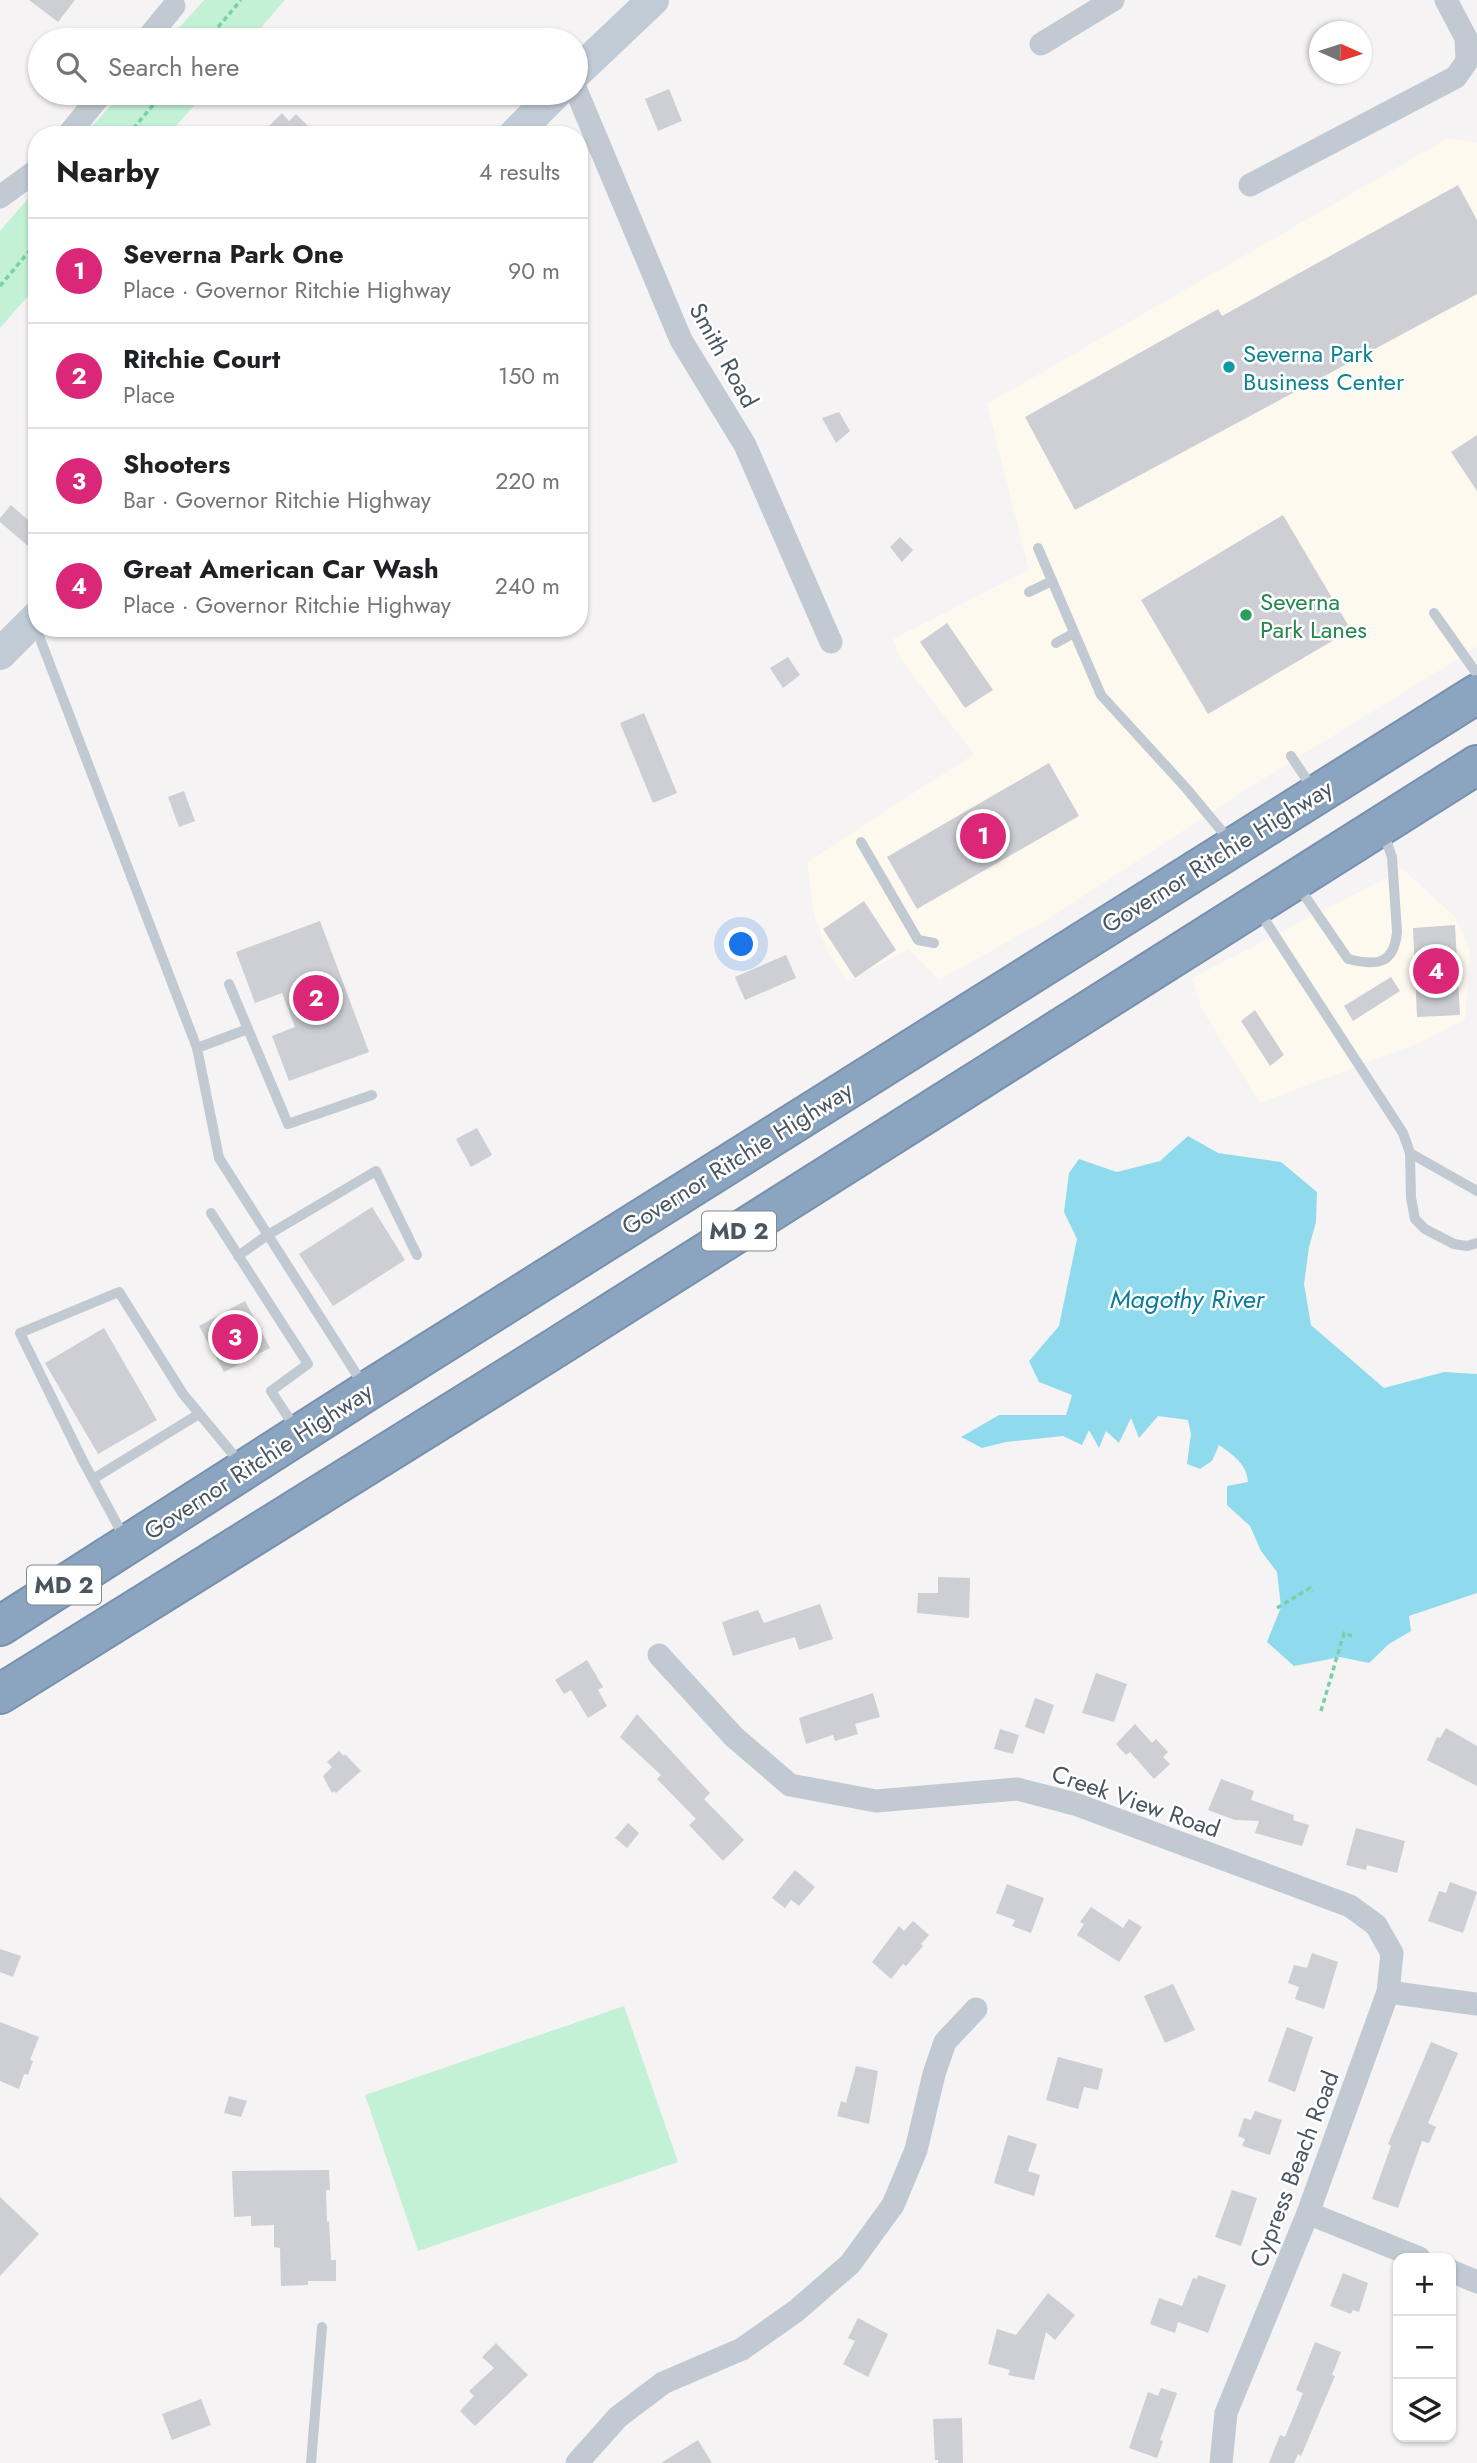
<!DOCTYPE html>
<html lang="en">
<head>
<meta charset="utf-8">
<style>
	body { margin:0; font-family:Jost,sans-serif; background:#f6f6f6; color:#202124 }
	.controls { position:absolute; right:21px; bottom:21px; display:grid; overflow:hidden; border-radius:14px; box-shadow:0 2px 5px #0004 }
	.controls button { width:63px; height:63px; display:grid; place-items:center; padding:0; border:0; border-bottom:2px solid #e0e0e0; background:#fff; color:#202124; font:35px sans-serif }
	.compass { position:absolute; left:1309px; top:21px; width:63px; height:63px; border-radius:50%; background:#fff; box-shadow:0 2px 5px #0004; rotate:93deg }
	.you { position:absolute; left:742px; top:945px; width:24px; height:24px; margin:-18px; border:5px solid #fff; border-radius:50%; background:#1a73e8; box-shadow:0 0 0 10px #1a73e833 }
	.badge { display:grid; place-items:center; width:46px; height:46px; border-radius:50%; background:#db2777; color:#fff; font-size:23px; font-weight:700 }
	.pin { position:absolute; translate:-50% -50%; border:4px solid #fff; box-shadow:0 2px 7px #0006 }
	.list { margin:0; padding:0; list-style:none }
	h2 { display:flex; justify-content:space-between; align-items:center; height:91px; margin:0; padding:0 28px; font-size:30px }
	h2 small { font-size:23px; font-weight:400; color:#757577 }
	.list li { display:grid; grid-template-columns:46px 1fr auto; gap:21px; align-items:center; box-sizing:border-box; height:105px; padding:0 28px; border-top:2px solid #e0e0e0 }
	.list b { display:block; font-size:26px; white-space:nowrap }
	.list p { margin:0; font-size:23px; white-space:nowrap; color:#757577 }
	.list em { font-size:23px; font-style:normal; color:#757577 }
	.icon { flex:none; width:38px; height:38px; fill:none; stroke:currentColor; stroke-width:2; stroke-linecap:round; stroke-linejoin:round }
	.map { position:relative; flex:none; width:1477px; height:2463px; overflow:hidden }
	.search { position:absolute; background:#fff; box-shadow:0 2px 5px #0004; left:28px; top:28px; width:560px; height:77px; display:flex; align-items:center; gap:18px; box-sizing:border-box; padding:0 24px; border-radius:38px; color:#757577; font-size:26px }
	.panel { position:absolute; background:#fff; box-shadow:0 2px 5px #0004; left:28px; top:126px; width:560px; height:511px; border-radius:28px }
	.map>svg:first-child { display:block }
	.commercial { fill:#fdf9ef }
	.green { fill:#c3f1d5 }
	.water { fill:#90daee }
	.building { fill:#cdcfd5 }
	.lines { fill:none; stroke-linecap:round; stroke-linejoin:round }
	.highway-casing { stroke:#7690ad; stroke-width:42 }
	.path { stroke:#7ad0a6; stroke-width:3.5; stroke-dasharray:5 3.5; stroke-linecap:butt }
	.lane { stroke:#c1cad2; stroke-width:10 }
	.street { stroke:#c1cad2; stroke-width:23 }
	.secondary { stroke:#c1cbd6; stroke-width:32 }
	.highway { stroke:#8ba5c1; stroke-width:38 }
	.culture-dot { fill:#0f9aa8; stroke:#fff; stroke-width:2.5 }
	.leisure-dot { fill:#2e9e5b; stroke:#fff; stroke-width:2.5 }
	.labels { text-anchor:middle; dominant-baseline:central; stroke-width:5; stroke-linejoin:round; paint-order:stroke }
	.shield { fill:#fff; stroke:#808990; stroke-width:2 }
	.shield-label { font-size:23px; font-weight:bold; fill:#4a5661 }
	.culture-label { font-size:24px; fill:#0d838f; stroke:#fff; text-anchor:start }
	.street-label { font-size:24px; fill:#4a5661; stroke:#fff }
	.leisure-label { font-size:24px; fill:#27864d; stroke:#fff; text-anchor:start }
	.water-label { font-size:26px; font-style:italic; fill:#0c7c9b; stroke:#fff }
</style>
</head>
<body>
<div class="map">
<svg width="1477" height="2463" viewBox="0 0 1477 2463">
	<rect width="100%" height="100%" fill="#f5f3f3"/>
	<g class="commercial">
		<path d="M1448,138L1477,143V647L1239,794L1050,918L939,980L908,949L847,982L828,951L814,916L807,862L974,754L901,660L893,639L1029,570L987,404Z"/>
		<path d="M1403,869L1456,918L1470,951L1465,1019L1424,1041L1260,1103L1201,1008L1192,978Z"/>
	</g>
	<g class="green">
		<path d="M204,0H285L250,40H168Z"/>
		<path d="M122,93H205L168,135H84Z"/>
		<path d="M37,188V286L0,328V231Z"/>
		<path d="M624,2006L678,2162L418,2251L365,2095Z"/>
	</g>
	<path class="water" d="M1188,1136L1218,1153L1281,1162L1317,1192L1316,1222L1309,1247L1304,1284L1311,1325L1384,1388L1444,1372L1477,1374V1593L1409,1616L1411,1631L1389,1644L1369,1663L1340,1657L1294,1666L1267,1642L1281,1607L1277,1572L1261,1551L1250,1526L1227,1505V1486L1248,1482C1247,1464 1233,1455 1219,1445L1212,1461L1200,1469L1187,1464L1191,1434L1188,1420L1158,1416L1139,1438L1131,1418L1119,1443L1106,1431L1099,1448L1089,1430L1082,1445L1063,1436L1006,1442L982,1448L961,1437L999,1415H1066L1072,1395L1039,1382L1029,1361L1059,1326L1077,1239L1064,1212L1069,1173L1079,1159L1117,1172L1160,1161Z"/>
	<g class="building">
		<path d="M29,0H75L58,22Z"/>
		<path d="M669,89L682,121L658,131L645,99Z"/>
		<path d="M282,113L289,121L296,114L317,135H260Z"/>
		<path d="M1458,185L1477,220V294L1075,510L1025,417L1218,309L1222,316Z"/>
		<path d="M839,412L850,431L836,443L822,418Z"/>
		<path d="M1477,435V491L1451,452Z"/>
		<path d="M11,505L37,528V536L28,546L0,522V518Z"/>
		<path d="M1283,515L1351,630L1208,714L1141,600Z"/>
		<path d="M900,537L913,550L902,562L890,547Z"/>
		<path d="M947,623L993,690L965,708L920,642Z"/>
		<path d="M788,657L800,675L783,688L770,668Z"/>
		<path d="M644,713L677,793L653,803L620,723Z"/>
		<path d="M1049,763L1079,816L917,909L887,857Z"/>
		<path d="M184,791L195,821L179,827L168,797Z"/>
		<path d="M864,901L896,950L855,978L823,929Z"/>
		<path d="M320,921L369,1052L289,1081L272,1036L295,1027L282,993L255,1003L236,952Z"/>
		<path d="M1455,925L1460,1015L1417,1017L1413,928Z"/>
		<path d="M786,955L796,978L745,1000L735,977Z"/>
		<path d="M1391,977L1400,991L1353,1021L1344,1006Z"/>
		<path d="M1255,1010L1284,1055L1270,1066L1241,1021Z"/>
		<path d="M477,1128L492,1155L471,1167L456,1139Z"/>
		<path d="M372,1207L405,1260L333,1306L299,1254Z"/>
		<path d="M245,1301L270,1348L224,1372L199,1326Z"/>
		<path d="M104,1328L157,1420L98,1454L45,1363Z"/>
		<path d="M938,1577L970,1578L969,1618L917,1613L918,1593H938Z"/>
		<path d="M820,1604L833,1639L799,1650L795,1637L733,1656L722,1622L758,1610L764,1623Z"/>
		<path d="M587,1660L603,1687L598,1690L607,1706L588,1718L571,1690L564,1694L555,1680Z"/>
		<path d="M1096,1673L1127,1684L1114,1722L1082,1713Z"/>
		<path d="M873,1693L880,1717L855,1724L858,1734L835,1741L833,1735L806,1744L799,1718Z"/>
		<path d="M1035,1698L1054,1705L1044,1734L1025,1727Z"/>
		<path d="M637,1714L710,1793L704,1799L744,1840L723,1861L689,1825L696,1819L657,1779L661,1775L620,1737Z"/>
		<path d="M1135,1724L1152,1743L1156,1739L1168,1752L1163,1757L1170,1764L1154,1779L1130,1752L1126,1755L1116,1744Z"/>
		<path d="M1446,1728L1477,1746V1786L1427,1760L1437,1737L1440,1738Z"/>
		<path d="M1000,1729L1019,1735L1013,1754L994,1749Z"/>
		<path d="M339,1751L344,1756L345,1754L361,1771L336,1793L334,1791L332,1793L323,1776L332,1767L327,1762Z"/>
		<path d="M1221,1779L1254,1791L1251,1800L1294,1815L1293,1820L1309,1825L1302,1846L1255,1833L1259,1821L1235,1820L1208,1810Z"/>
		<path d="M628,1823L639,1833L627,1848L615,1838Z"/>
		<path d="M1356,1828L1405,1841L1397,1873L1367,1865L1366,1870L1346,1865Z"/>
		<path d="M795,1870L815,1887L799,1906L791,1900L785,1908L772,1898Z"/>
		<path d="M1450,1882L1477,1892L1463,1933L1428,1921L1439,1891L1446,1893Z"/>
		<path d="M1007,1884L1044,1898L1031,1933L1012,1926L1015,1920L996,1913Z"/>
		<path d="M1091,1907L1123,1928L1129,1919L1142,1927L1119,1962L1077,1935L1084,1924L1080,1922Z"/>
		<path d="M913,1921L929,1935L921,1944L923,1946L906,1966L903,1964L891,1979L872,1962L899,1926L904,1931Z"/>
		<path d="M0,1949L21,1956L13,1977L0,1972Z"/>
		<path d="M1312,1953L1338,1962L1324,2009L1295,1999L1299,1987L1288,1983L1294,1965L1307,1968Z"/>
		<path d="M1173,1984L1195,2030L1165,2043L1144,1996Z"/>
		<path d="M0,2022L39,2037L30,2060L33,2061L28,2075L24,2074L19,2089L0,2081Z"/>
		<path d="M1287,2027L1313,2037L1295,2092L1268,2081Z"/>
		<path d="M1431,2042L1458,2053L1428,2123L1436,2127L1429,2143L1422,2141L1398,2208L1372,2199L1391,2146L1388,2144Z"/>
		<path d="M1058,2057L1103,2069L1098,2090L1084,2087L1078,2109L1046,2100Z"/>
		<path d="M856,2066L878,2071L869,2124L837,2116L841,2101L846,2103Z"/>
		<path d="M229,2096L247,2101L241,2117L224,2113Z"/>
		<path d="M1255,2111L1282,2120L1270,2155L1242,2146L1245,2139L1238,2136L1244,2118L1251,2120Z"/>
		<path d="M1008,2135L1037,2144L1028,2171L1040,2175L1034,2196L994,2183Z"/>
		<path d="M329,2170L330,2190H326L327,2222L329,2221L331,2260H336V2281H308V2285L281,2286L280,2248L274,2247V2225L251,2226V2216L234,2217L232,2171Z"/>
		<path d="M1232,2190L1257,2198L1241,2246L1215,2237Z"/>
		<path d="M0,2197L39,2234L0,2276Z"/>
		<path d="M1343,2273L1368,2283L1359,2312L1353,2310L1351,2314L1330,2306Z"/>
		<path d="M1198,2275L1226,2285L1208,2333L1178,2322L1175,2333L1150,2324L1159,2298L1182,2306L1193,2278L1197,2279Z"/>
		<path d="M1048,2293L1075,2315L1055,2340L1046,2332L1034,2380L1008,2375L1010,2370L988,2364L997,2329L1016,2335Z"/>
		<path d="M858,2318L888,2334L868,2377L843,2364L855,2341L848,2338Z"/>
		<path d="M1315,2342L1341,2352L1332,2375L1335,2376L1301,2456L1298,2454L1294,2463H1269L1280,2435L1285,2437L1303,2393L1296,2390Z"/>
		<path d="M496,2343L528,2375L475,2426L460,2411L474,2396L469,2391L494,2368L482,2357Z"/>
		<path d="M1161,2388L1177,2393L1160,2440L1163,2441L1157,2458L1129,2448L1148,2392L1158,2396Z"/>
		<path d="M201,2399L211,2425L172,2440L162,2414Z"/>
		<path d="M962,2418L963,2463H938V2460H935L933,2419Z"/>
		<path d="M698,2440L712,2463H661Z"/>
	</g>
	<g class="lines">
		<defs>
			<g id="highway">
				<path d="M0,1626L367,1391L1477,694"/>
				<path d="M0,1694L552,1350L1477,765"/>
			</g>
		</defs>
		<use href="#highway" class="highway-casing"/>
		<g class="path">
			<path d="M207,40L241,0"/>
			<path d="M128,135L163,93"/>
			<path d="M0,286L37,242"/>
			<path d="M1277,1608L1310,1588L1312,1592"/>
			<path d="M1321,1711L1344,1633L1352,1636"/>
		</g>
		<g class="lane">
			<path d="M1038,548L1101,695L1186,788L1230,841"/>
			<path d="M1029,592L1052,581"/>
			<path d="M1434,613L1477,674"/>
			<path d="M34,623L197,1048L219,1158L364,1386"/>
			<path d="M1056,643L1074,633"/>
			<path d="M1291,756L1313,789"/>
			<path d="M861,842L918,940L934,943"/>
			<path d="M1298,886L1348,959C1376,966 1394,965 1397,932L1392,857L1383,832"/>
			<path d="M1259,911L1403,1133L1410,1153L1411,1198L1415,1219L1425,1229L1454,1244L1467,1246L1477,1243"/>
			<path d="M229,984L288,1124L372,1095"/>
			<path d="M197,1048L248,1029"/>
			<path d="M1410,1153L1477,1191"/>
			<path d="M211,1213L308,1364L271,1391L296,1429"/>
			<path d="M238,1256L266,1236L376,1171L417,1255"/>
			<path d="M93,1479L199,1414"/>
			<path d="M124,1537L83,1461L20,1333L119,1292L183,1394L241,1464"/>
			<path d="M311,2463L322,2327"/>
		</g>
		<g class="street">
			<path d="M146,40L174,6"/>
			<path d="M1041,44L1113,0"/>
			<path d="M576,90L681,340L745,445L831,642"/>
			<path d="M68,135L102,93"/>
			<path d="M1250,185L1456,77L1467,61L1466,38L1446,0"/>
			<path d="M0,197L37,170"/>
			<path d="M659,1655L734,1737L790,1785L876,1801L1017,1789L1075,1804L1350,1906L1376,1925L1392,1953L1388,1992L1308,2213L1226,2413L1221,2463"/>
			<path d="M1388,1992L1477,2004"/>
			<path d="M1308,2213L1419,2258"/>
			<path d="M1451,2271L1477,2282"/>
			<path d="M577,2463L618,2417L663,2383L742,2349L796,2311L850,2264L893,2205L916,2150L934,2074L945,2042L976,2009"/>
		</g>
		<g class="secondary">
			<path d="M576,73L653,0"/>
			<path d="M514,135L556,93"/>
			<path d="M0,654L37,617"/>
		</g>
		<use href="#highway" class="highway"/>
	</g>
	<circle class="culture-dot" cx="1229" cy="367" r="7"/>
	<circle class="leisure-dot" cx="1246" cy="615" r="7"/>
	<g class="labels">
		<g class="shield">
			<rect x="702" y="1211.5" width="74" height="39" rx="5"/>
			<rect x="27" y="1565.5" width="74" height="39" rx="5"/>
		</g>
		<g class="shield-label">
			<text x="739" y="1231">MD 2</text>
			<text x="64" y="1585">MD 2</text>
		</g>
		<g class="culture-label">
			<text x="1243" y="353">Severna Park<tspan x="1243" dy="28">Business Center</tspan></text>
		</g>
		<g class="street-label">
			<text transform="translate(724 355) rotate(61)">Smith Road</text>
			<text transform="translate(1217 856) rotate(-32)">Governor Ritchie Highway</text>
			<text transform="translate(737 1158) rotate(-32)">Governor Ritchie Highway</text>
			<text transform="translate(258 1461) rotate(-33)">Governor Ritchie Highway</text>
			<text transform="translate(1136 1801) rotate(19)">Creek View Road</text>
			<text transform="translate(1294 2169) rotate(-69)">Cypress Beach Road</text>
		</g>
		<g class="leisure-label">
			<text x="1260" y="601">Severna<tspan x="1260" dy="28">Park Lanes</tspan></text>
		</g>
		<g class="water-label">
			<text x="1187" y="1299">Magothy River</text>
		</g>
	</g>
</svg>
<div class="controls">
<button>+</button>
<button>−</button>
<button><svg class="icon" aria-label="layers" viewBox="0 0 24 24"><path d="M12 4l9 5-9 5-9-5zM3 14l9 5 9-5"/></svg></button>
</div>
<svg class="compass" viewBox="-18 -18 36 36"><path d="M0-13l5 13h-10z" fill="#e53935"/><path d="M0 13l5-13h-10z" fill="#757577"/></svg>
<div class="you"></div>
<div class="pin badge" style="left:983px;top:836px">1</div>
<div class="pin badge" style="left:316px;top:998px">2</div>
<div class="pin badge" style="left:235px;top:1337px">3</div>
<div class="pin badge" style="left:1436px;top:971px">4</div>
<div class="search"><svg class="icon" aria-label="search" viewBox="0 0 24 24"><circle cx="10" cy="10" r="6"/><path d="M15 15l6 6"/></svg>Search here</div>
<section class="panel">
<h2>Nearby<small>4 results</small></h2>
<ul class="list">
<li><span class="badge">1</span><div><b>Severna Park One</b><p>Place · Governor Ritchie Highway</p></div><em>90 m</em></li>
<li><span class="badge">2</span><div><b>Ritchie Court</b><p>Place</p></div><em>150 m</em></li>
<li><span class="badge">3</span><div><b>Shooters</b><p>Bar · Governor Ritchie Highway</p></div><em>220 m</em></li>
<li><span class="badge">4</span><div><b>Great American Car Wash</b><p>Place · Governor Ritchie Highway</p></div><em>240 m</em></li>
</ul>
</section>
</div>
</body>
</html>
